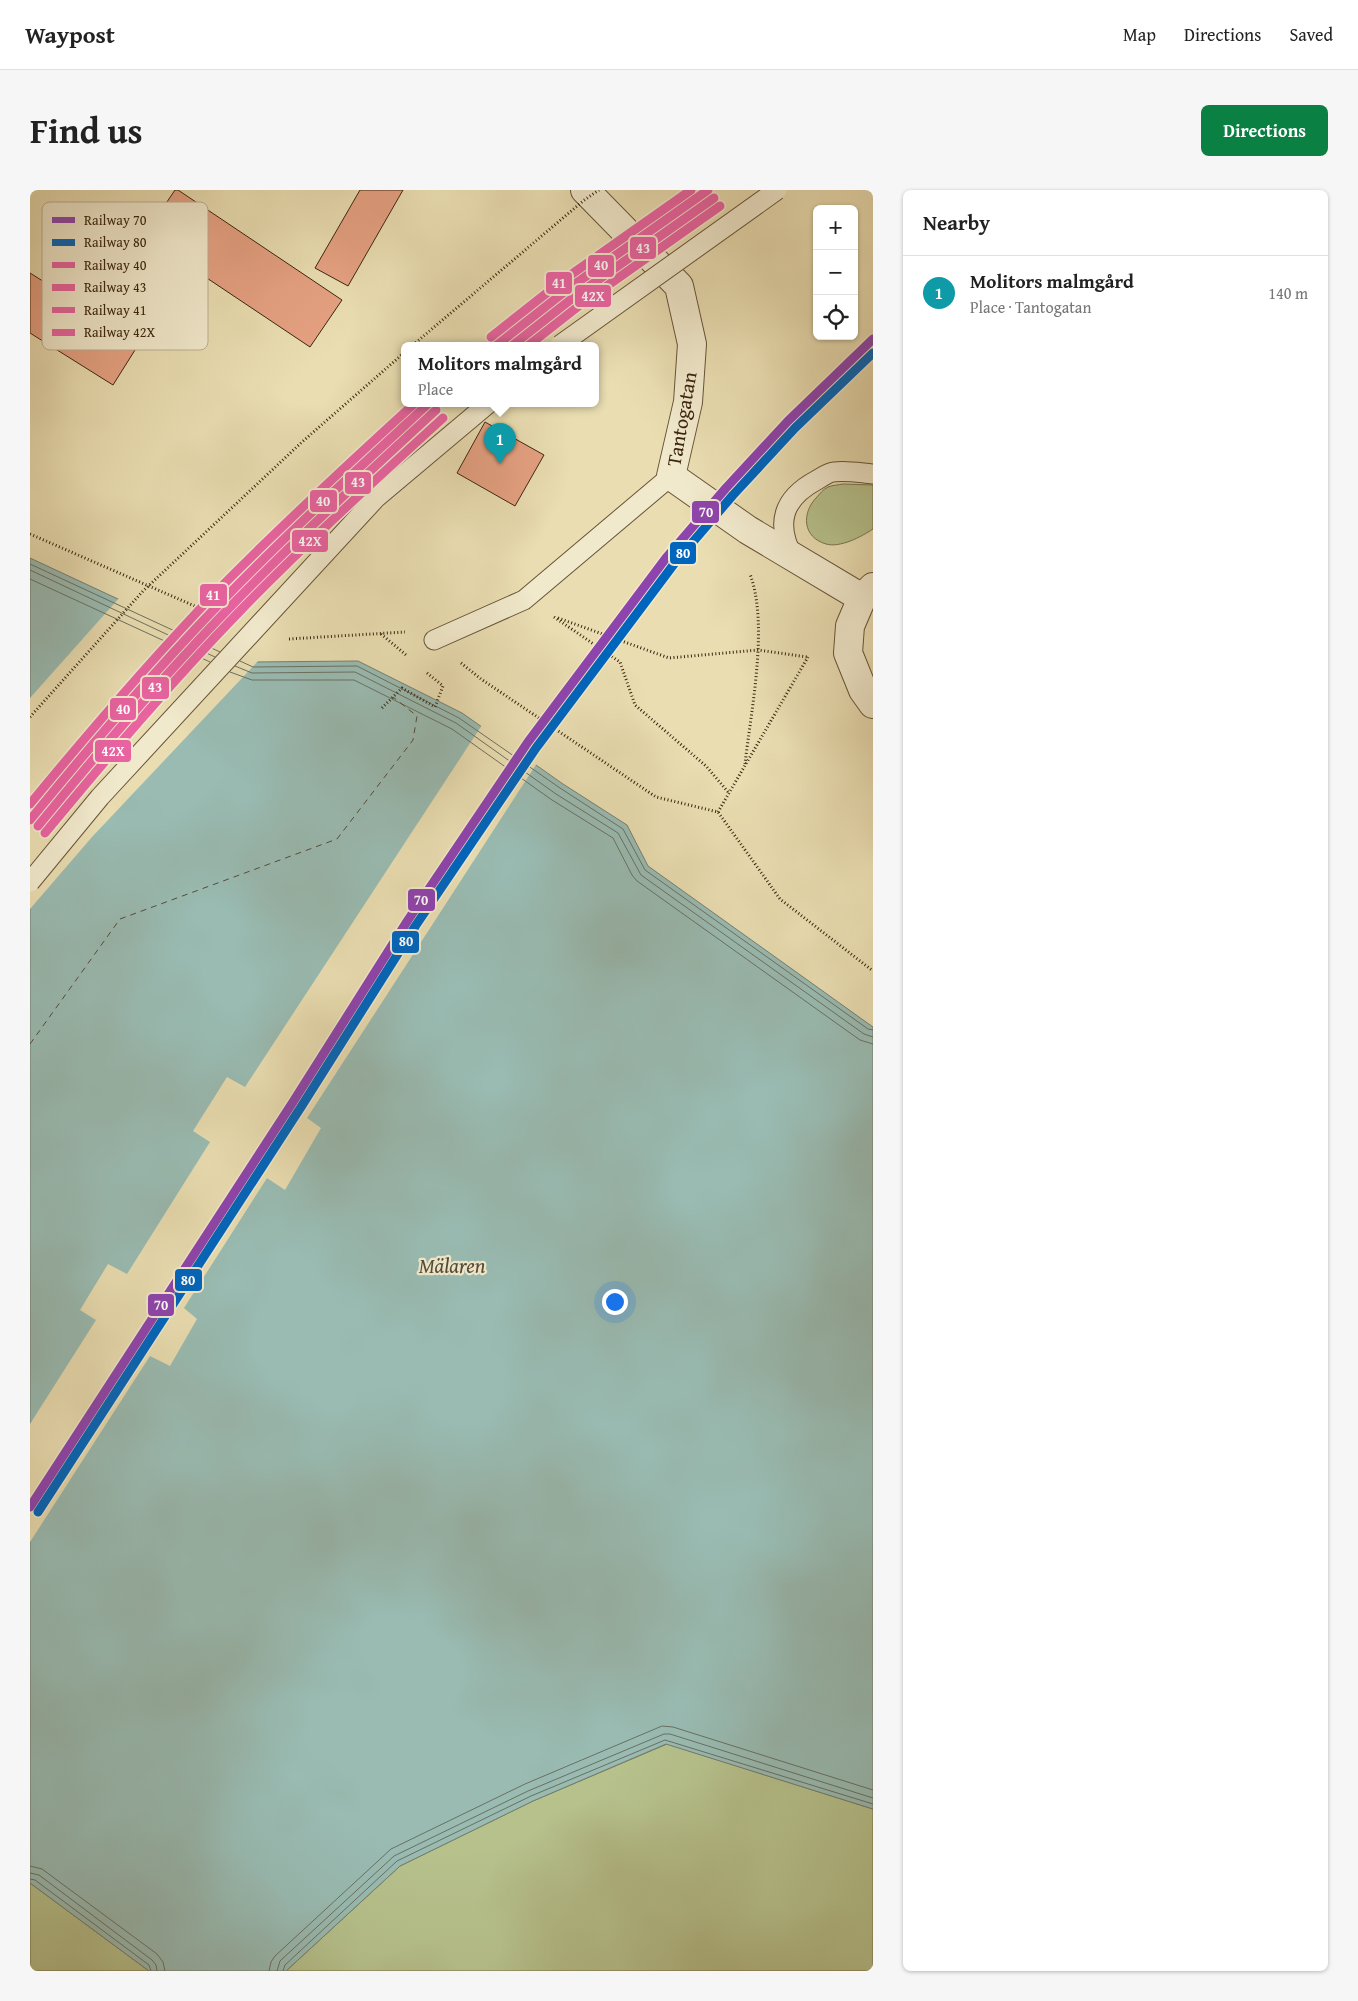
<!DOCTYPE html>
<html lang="en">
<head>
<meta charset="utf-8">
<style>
	body { margin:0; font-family:"Gentium Book Plus",serif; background:#f6f6f6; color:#222 }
	.controls { position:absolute; right:15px; top:15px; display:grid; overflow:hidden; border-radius:8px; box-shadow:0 1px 4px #0004 }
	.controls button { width:45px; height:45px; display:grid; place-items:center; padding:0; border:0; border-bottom:1px solid #e0e0e0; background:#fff; color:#222; font:25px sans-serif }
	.you { position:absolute; left:584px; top:1111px; width:18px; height:18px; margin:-12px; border:4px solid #fff; border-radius:50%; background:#1a73e8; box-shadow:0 0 0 8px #1a73e833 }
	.badge { display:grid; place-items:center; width:32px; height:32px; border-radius:50%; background:#0b8043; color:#fff; font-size:16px; font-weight:700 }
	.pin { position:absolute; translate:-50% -41px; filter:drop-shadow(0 1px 2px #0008) }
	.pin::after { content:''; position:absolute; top:26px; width:18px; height:15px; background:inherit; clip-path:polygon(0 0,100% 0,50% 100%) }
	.popup { position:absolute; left:371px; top:152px; width:198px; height:65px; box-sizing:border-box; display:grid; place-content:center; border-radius:8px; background:#fff; filter:drop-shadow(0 1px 4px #0005); font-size:16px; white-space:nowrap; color:#767676 }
	.popup b { font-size:19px; color:#222 }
	.popup::after { content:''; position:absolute; left:50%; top:100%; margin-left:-10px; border:10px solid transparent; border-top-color:#fff }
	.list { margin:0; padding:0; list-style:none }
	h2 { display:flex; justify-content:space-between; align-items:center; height:65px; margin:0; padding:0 20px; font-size:21px }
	h2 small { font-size:16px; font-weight:400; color:#767676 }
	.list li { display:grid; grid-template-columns:32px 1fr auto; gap:15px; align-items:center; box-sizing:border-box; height:75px; padding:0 20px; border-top:1px solid #e0e0e0 }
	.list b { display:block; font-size:19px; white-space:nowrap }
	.list p { margin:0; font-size:16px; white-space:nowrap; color:#767676 }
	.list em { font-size:16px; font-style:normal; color:#767676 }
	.icon { flex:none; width:28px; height:28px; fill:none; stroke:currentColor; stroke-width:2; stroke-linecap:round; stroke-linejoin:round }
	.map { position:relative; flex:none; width:843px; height:1781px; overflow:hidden; border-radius:8px }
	header { display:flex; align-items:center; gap:30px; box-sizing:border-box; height:70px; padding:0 25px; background:#fff; border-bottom:1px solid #e0e0e0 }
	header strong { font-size:24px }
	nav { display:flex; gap:28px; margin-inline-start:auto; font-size:18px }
	.intro { display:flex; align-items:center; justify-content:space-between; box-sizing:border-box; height:120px; padding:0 30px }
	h1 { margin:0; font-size:35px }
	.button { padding:12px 22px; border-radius:8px; background:#0b8043; color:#fff; font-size:18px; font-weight:700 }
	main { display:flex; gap:30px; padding:0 30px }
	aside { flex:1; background:#fff; border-radius:8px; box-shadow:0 1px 4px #0004 }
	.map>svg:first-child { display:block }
	.green { fill:#b6c18c; stroke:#79744e }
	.water { fill:#99bbb2; stroke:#747f72 }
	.pier { fill:#e9ddb1 }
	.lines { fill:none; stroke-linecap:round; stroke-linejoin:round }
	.shore { stroke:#6a7062; stroke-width:1 }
	.ferry { stroke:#534b39; stroke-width:1; stroke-dasharray:6 5; stroke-linecap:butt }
	.building { fill:#e5a182; stroke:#3c2611 }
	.service-casing { stroke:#675439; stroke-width:21 }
	.minor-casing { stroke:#675439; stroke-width:30 }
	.path { stroke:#3c2611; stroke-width:3; stroke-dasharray:1 2.5; stroke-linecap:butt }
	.service { stroke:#f1e9cc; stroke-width:19 }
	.minor { stroke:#f1e9cc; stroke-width:28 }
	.service-bridge-casing { stroke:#675439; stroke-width:21; stroke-linecap:butt }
	.path-bridge { stroke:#3c2611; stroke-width:3; stroke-dasharray:1 2.5; stroke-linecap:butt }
	.service-bridge { stroke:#f1e9cc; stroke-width:19 }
	.rail-1-casing { stroke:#f1e9cc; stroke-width:12 }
	.rail-2-casing { stroke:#f1e9cc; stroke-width:12 }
	.rail-3-casing { stroke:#f1e9cc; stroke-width:12 }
	.rail-4-casing { stroke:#f1e9cc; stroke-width:12 }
	.rail-5-casing { stroke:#f1e9cc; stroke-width:12 }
	.rail-6-casing { stroke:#f1e9cc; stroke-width:12 }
	.rail-1 { stroke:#8e44ad; stroke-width:9 }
	.rail-2 { stroke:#0065bd; stroke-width:9 }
	.rail-3 { stroke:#e863a0; stroke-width:9 }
	.rail-4 { stroke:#e863a0; stroke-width:9 }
	.rail-5 { stroke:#e863a0; stroke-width:9 }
	.rail-6 { stroke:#e863a0; stroke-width:9 }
	.labels { text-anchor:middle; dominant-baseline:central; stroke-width:4.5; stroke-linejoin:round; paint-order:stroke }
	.street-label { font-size:20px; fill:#3c2611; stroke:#f1e9cc }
	.water-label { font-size:21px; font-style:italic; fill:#534b39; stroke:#f1e9cc }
	.key { fill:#f1e9cc; stroke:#bbae94; stroke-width:1 }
	.key-label { font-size:14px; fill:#3c2611 }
	.line-badge { stroke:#f1e9cc; stroke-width:2 }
	.badge-label { font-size:14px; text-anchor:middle; font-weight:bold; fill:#fff }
</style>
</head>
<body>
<header>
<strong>Waypost</strong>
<nav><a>Map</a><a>Directions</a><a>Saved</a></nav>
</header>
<div class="intro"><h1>Find us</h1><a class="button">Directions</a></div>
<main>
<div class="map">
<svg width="843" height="1781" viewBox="0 0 843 1781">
	<rect width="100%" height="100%" fill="#e9ddb1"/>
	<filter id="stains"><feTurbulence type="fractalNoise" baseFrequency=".004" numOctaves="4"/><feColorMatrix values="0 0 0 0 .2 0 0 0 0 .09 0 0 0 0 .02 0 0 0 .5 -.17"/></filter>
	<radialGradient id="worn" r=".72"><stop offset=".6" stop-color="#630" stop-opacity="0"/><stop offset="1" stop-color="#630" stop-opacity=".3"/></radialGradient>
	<g class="green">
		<path d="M813,294L843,295V339C831,347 810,358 796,354C772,347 772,323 786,308C790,304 793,299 798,297C803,295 808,295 813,294Z"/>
		<path d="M637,1554L843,1619V1781H256L370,1676L503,1611Z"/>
		<path d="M0,1693L119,1781H0Z"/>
	</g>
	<path class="water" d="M0,368L223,472L328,471L432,523L533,594L597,635L618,676L843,837V1619L636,1554L503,1611L370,1676L256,1781H119L0,1693Z"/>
	<g class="pier">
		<path d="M90,407L223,469H230L62,647L0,719V508Z"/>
		<path d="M452,535L507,573L277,928L291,938L255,1000L237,988L154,1118L167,1129L140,1176L120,1166L0,1352V1234L66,1130L50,1120L78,1074L97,1084L180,952L163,941L197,887L215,897Z"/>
	</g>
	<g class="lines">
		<g class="shore">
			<path d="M0,374L190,462"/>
			<path d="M0,380L185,467"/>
			<path d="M0,389L180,472"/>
			<path d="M210,471L223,477L327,476L429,528L530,598L593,639L615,680L838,839L843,840"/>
			<path d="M205,476L222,483L325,482L426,533L526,604L588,643L611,685L834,844L843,847"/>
			<path d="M200,482L222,490H324L422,539L522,610L583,648L602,685L607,691L830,850L843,854"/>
			<path d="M0,1676L12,1679L127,1764L133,1772L135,1781"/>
			<path d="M0,1683L9,1685L122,1770L126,1775L127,1781"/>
			<path d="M0,1689L5,1690L119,1775L121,1781"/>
			<path d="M239,1781L241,1772L245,1766L361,1659L495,1594L632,1536L643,1537L843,1600"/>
			<path d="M247,1781L250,1771L364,1666L498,1601L634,1544H640L843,1608"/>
			<path d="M253,1781L255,1775L367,1671L501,1606L635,1550L843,1614"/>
		</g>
		<path class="ferry" d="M0,854L90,729L307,649L383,550L387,526L363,507"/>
	</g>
	<g class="building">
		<path d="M145,0H148L312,110L280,157L114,46Z"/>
		<path d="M330,0H373L318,96L285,78Z"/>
		<path d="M0,83L110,152L83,195L0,143Z"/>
		<path d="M455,232L514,265L485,316L427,283Z"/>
	</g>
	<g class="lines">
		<defs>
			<g id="service">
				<path d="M763,367C745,333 753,308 787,290C792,287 799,282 804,282C816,280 831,283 843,284"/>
				<path d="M404,450L494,410L641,286"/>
			</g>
			<g id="minor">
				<path d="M555,0L649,96L662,154L658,212L641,286L718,340L832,408"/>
				<path d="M843,397L832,408L820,436L818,463L833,500L843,514"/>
			</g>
		</defs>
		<use href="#service" class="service-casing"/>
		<use href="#minor" class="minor-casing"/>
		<g class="path">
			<path d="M0,344L192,428"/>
			<path d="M524,427L590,472L605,515L676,576L699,603"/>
			<path d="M528,428L639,468L728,460L777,467"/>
			<path d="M351,444L376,465"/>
			<path d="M259,449L375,442"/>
			<path d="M431,473L451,489L626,607L688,622L750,709L843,781"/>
			<path d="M352,518L372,498L405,517L413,496L396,482"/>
			<path d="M715,574C721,520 739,435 720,384"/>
			<path d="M688,622L778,467"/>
		</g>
		<use href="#service" class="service"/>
		<use href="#minor" class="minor"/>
		<defs>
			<g id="service-bridge">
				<path d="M530,155L747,0"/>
				<path d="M0,692L70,607L346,308L459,213"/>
			</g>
		</defs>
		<use href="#service-bridge" class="service-bridge-casing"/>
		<g class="path-bridge">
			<path d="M383,155L553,11L569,0"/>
			<path d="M0,527L113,401L272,252L375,162"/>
		</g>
		<use href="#service-bridge" class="service-bridge"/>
		<defs>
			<path id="rail-1" d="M0,1317L263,912L378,730L498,552L636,368L696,298L758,231L843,149"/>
			<path id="rail-2" d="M8,1322L271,917L386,735L506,558L644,374L703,305L765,238L843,163"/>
			<g id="rail-3">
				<path d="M467,155L538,99L678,0"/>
				<path d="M0,630C62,554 126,479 194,409C260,341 330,277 399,213"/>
			</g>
			<g id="rail-4">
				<path d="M483,155L544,107L684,8"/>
				<path d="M8,636C70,560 134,485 203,414C268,347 337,284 406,220"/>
			</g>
			<g id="rail-5">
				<path d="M461,147L532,91L661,0"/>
				<path d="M0,614C60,541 122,469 187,401C251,336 318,274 385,213"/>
			</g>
			<g id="rail-6">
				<path d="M499,155L550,115L690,16"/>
				<path d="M15,643C78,567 141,492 210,421C275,354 344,291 413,228"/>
			</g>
		</defs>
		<use href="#rail-1" class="rail-1-casing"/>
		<use href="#rail-2" class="rail-2-casing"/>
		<use href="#rail-3" class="rail-3-casing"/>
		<use href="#rail-4" class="rail-4-casing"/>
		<use href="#rail-5" class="rail-5-casing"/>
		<use href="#rail-6" class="rail-6-casing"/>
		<use href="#rail-1" class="rail-1"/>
		<use href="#rail-2" class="rail-2"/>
		<use href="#rail-3" class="rail-3"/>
		<use href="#rail-4" class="rail-4"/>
		<use href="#rail-5" class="rail-5"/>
		<use href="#rail-6" class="rail-6"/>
	</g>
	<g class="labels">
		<g class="street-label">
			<text transform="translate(651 229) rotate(-80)">Tantogatan</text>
		</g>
		<g class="water-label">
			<text x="422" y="1075">Mälaren</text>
		</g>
	</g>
	<rect x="12" y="12" width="166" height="148" rx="8" class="key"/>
	<rect x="22" y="27" width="23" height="6" fill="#8e44ad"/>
	<rect x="22" y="49" width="23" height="7" fill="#0065bd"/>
	<rect x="22" y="72" width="23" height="6" fill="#e863a0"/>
	<rect x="22" y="94" width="23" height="7" fill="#e863a0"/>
	<rect x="22" y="117" width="23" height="6" fill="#e863a0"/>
	<rect x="22" y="139" width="23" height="7" fill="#e863a0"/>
	<g class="key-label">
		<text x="54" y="35">Railway 70</text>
		<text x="54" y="57">Railway 80</text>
		<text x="54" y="80">Railway 40</text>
		<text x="54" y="102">Railway 43</text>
		<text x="54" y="125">Railway 41</text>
		<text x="54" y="147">Railway 42X</text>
	</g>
	<g class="line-badge">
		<rect x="599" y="46" width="28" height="24" rx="5" fill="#e863a0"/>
		<rect x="557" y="64" width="28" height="24" rx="5" fill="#e863a0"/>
		<rect x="515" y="81" width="28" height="24" rx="5" fill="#e863a0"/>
		<rect x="544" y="94" width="38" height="24" rx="5" fill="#e863a0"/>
		<rect x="314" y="281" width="28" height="24" rx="5" fill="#e863a0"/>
		<rect x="279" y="299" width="29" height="24" rx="5" fill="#e863a0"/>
		<rect x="661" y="310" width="29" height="24" rx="5" fill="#8e44ad"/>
		<rect x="261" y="339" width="38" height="24" rx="5" fill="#e863a0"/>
		<rect x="639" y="351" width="28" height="24" rx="5" fill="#0065bd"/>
		<rect x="169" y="393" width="29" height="24" rx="5" fill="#e863a0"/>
		<rect x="111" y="486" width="29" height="24" rx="5" fill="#e863a0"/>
		<rect x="79" y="507" width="28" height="24" rx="5" fill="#e863a0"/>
		<rect x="64" y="549" width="38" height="24" rx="5" fill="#e863a0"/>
		<rect x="377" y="698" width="29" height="24" rx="5" fill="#8e44ad"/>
		<rect x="361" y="740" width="29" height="24" rx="5" fill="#0065bd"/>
		<rect x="144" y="1078" width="29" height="24" rx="5" fill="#0065bd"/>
		<rect x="117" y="1103" width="28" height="24" rx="5" fill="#8e44ad"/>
	</g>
	<g class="badge-label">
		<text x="613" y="63">43</text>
		<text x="571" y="80">40</text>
		<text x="529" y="98">41</text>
		<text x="563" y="111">42X</text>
		<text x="328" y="297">43</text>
		<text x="293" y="316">40</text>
		<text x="676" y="327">70</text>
		<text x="280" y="356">42X</text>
		<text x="653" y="368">80</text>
		<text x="183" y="410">41</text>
		<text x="125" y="502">43</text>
		<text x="93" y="524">40</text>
		<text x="83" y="566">42X</text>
		<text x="391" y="715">70</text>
		<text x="376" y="756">80</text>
		<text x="158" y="1095">80</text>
		<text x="131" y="1120">70</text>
	</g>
	<rect width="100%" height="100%" filter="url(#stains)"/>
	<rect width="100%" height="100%" fill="url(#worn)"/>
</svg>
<div class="controls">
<button>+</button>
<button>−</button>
<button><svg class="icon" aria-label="locate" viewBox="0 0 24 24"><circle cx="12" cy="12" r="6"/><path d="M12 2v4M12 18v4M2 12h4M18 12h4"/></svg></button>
</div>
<div class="you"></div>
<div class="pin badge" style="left:470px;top:274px;background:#0f9aa8">1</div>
<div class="popup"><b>Molitors malmgård</b>Place</div>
</div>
<aside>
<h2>Nearby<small></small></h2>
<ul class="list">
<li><span class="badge" style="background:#0f9aa8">1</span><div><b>Molitors malmgård</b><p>Place · Tantogatan</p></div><em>140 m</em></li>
</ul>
</aside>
</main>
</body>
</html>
